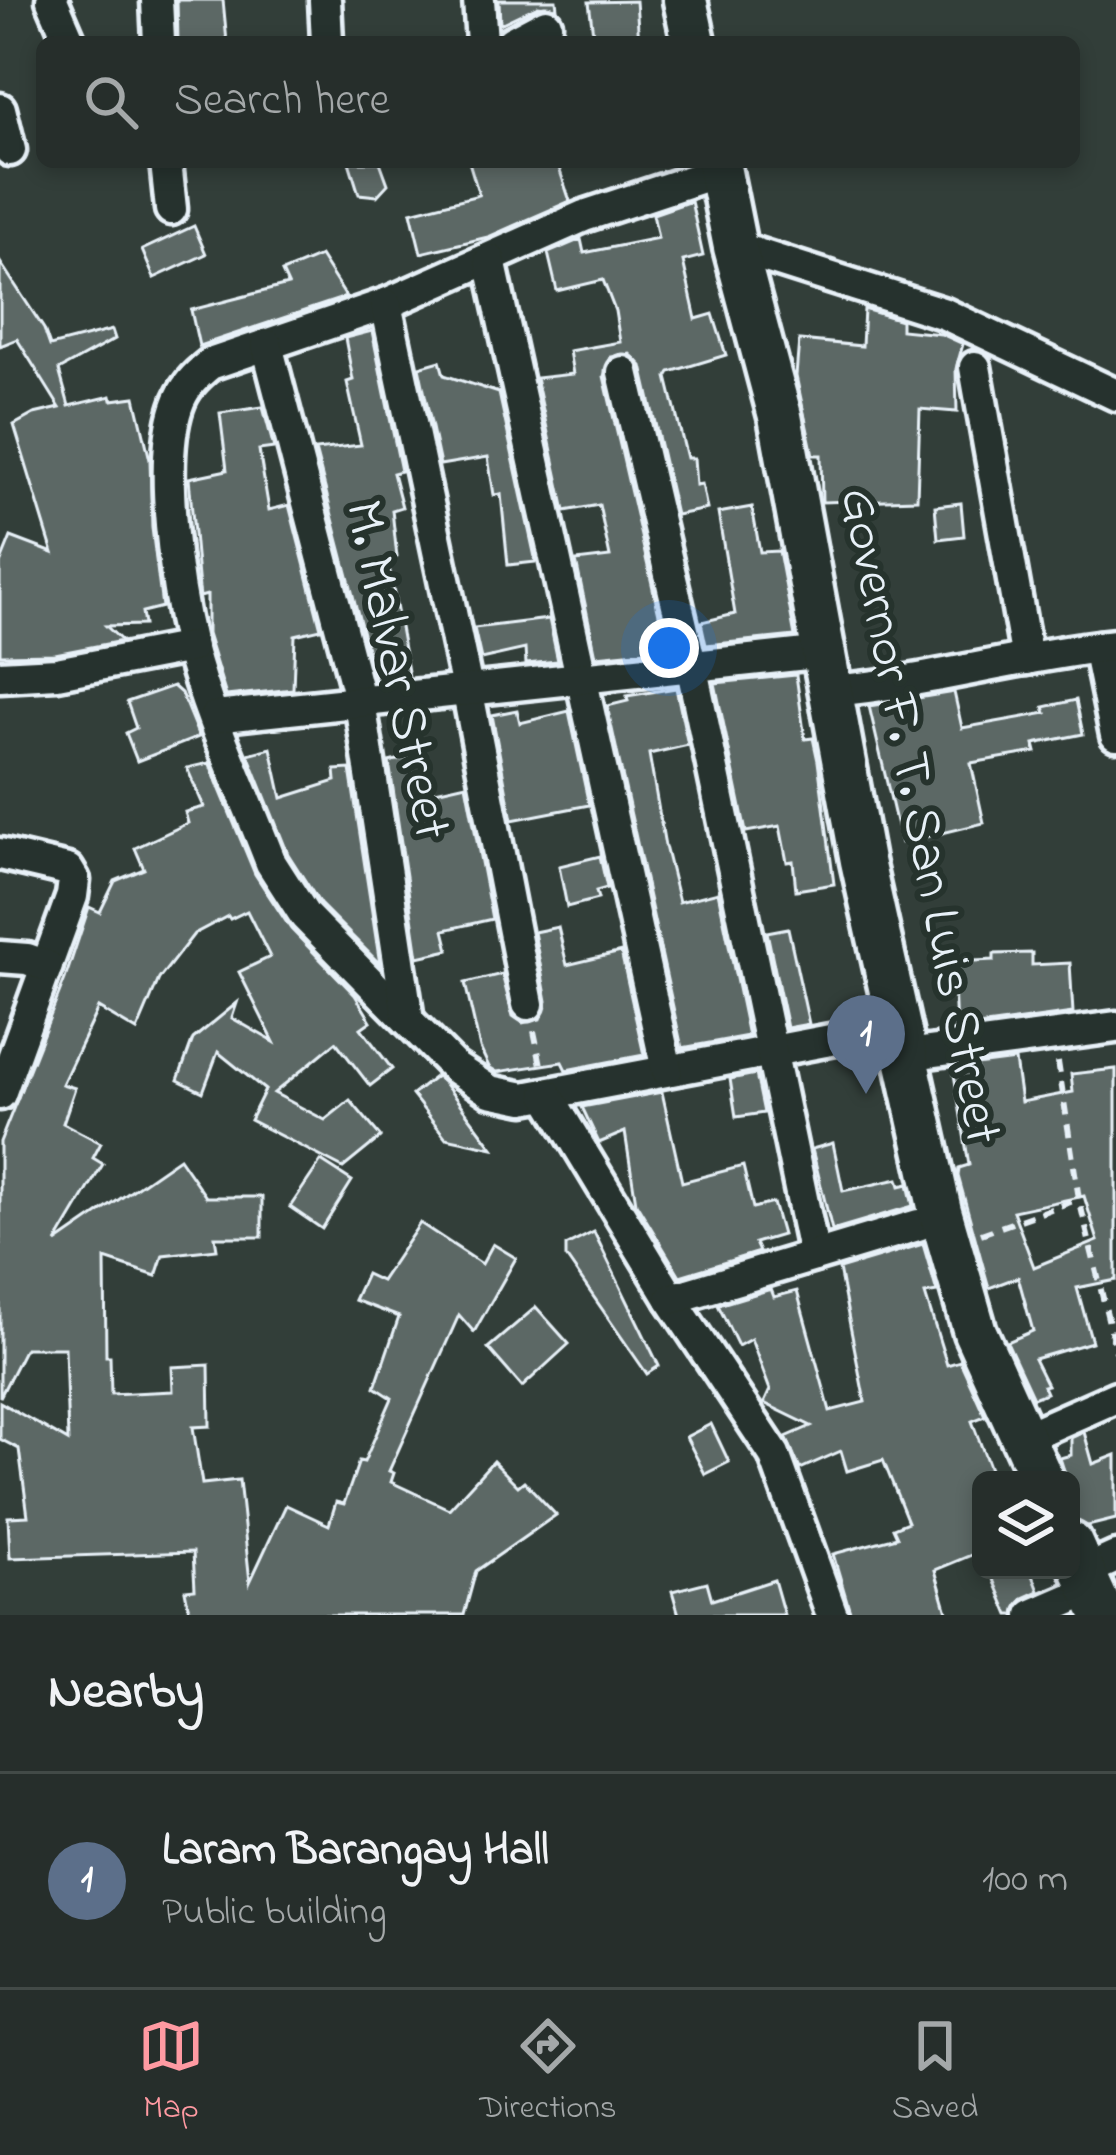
<!DOCTYPE html>
<html lang="en">
<head>
<meta charset="utf-8">
<style>
	body { margin:0; font-family:"Indie Flower",sans-serif; background:#2e3633; color:#f1f3f6 }
	.controls { position:absolute; right:36px; bottom:36px; display:grid; overflow:hidden; border-radius:18px; box-shadow:0 6px 18px #0003 }
	.controls button { width:108px; height:108px; display:grid; place-items:center; padding:0; border:0; border-bottom:3px solid #424a47; background:#262e2b; color:#f1f3f6; font:60px sans-serif }
	.you { position:absolute; left:669px; top:648px; width:42px; height:42px; margin:-30px; border:9px solid #fff; border-radius:50%; background:#1a73e8; box-shadow:0 0 0 18px #1a73e833 }
	.badge { display:grid; place-items:center; width:78px; height:78px; border-radius:50%; background:#ff9aa2; color:#fff; font-size:39px; font-weight:700 }
	.pin { position:absolute; translate:-50% -99px; filter:drop-shadow(0 3px 6px #0008) }
	.pin::after { content:''; position:absolute; top:63px; width:42px; height:36px; background:inherit; clip-path:polygon(0 0,100% 0,50% 100%) }
	.list { margin:0; padding:0; list-style:none }
	h2 { display:flex; justify-content:space-between; align-items:center; height:156px; margin:0; padding:0 48px; font-size:51px }
	h2 small { font-size:39px; font-weight:400; color:#a4a8a9 }
	.list li { display:grid; grid-template-columns:78px 1fr auto; gap:36px; align-items:center; box-sizing:border-box; height:216px; padding:0 48px; border-top:3px solid #424a47 }
	.list b { display:block; font-size:45px; white-space:nowrap }
	.list p { margin:0; font-size:39px; white-space:nowrap; color:#a4a8a9 }
	.list em { font-size:39px; font-style:normal; color:#a4a8a9 }
	.icon { flex:none; width:66px; height:66px; fill:none; stroke:currentColor; stroke-width:2; stroke-linecap:round; stroke-linejoin:round }
	.map { position:relative; flex:none; width:1116px; height:1615px; overflow:hidden }
	.search { position:absolute; background:#262e2b; box-shadow:0 6px 18px #0003; left:36px; right:36px; top:36px; height:132px; display:flex; align-items:center; gap:30px; box-sizing:border-box; padding:0 42px; border-radius:18px; color:#a4a8a9; font-size:45px }
	.sheet { height:372px; background:#262e2b }
	nav { display:flex; justify-content:space-around; align-items:center; box-sizing:border-box; height:168px; border-top:3px solid #424a47; background:#262e2b; font-size:33px; color:#a4a8a9 }
	nav a { display:grid; justify-items:center; gap:6px }
	nav .on { color:#ff9aa2 }
	.map>svg:first-child { display:block }
	.building { fill:#5c6865; stroke:#e8f1f8; stroke-width:3; fill-rule:evenodd }
	.lines { fill:none; stroke-linecap:round; stroke-linejoin:round }
	.street-casing { stroke:#e8f1f8; stroke-width:39 }
	.secondary-casing { stroke:#e8f1f8; stroke-width:51 }
	.path { stroke:#e8f1f8; stroke-width:6; stroke-dasharray:12 9; stroke-linecap:butt }
	.street { stroke:#26332d; stroke-width:30 }
	.secondary { stroke:#26332d; stroke-width:42 }
	.labels { text-anchor:middle; dominant-baseline:central; stroke-width:12; stroke-linejoin:round; paint-order:stroke }
	.street-label { font-size:54px; fill:#e8f1f8; stroke:#26332d }
</style>
</head>
<body>
<div class="map">
<svg width="1116" height="1615" viewBox="0 0 1116 1615">
	<rect width="100%" height="100%" fill="#323e39"/>
	<filter id="ink" filterUnits="userSpaceOnUse"><feTurbulence type="fractalNoise" baseFrequency=".00833" numOctaves="2"/><feDisplacementMap in="SourceGraphic" scale="24" xChannelSelector="R" yChannelSelector="G"/><feConvolveMatrix kernelMatrix="1 2 1 2 8 2 1 2 1" color-interpolation-filters="sRGB"/></filter>
	<g filter="url(#ink)">
		<g class="building">
			<path d="M177,0H223L227,42H178Z"/>
			<path d="M499,0H556L557,8L538,6L500,24Z"/>
			<path d="M636,1L639,42H594L589,2Z"/>
			<path d="M349,162H380L388,184L377,196L359,194Z"/>
			<path d="M469,162H557L570,201L488,237L421,253L411,212L479,195Z"/>
			<path d="M691,201L703,256L683,261L696,319L713,314L726,355L670,372L667,377L687,458H694L696,485L702,484L707,509L676,515L642,366L630,354L611,357L604,376L667,649L596,656L576,561L610,557L599,505L565,511L536,378L573,374L569,351L620,342L615,311L603,280L557,291L548,253L581,239L584,253L658,238L653,214Z"/>
			<path d="M194,226L206,254L154,278L142,250Z"/>
			<path d="M320,256L346,297L199,346L191,310L288,285L282,272Z"/>
			<path d="M0,262L44,329L50,346L112,330L115,339L59,370L69,406L111,396L112,400L135,397L150,460L152,528L162,607L142,612L144,625L106,626L122,641L55,654L0,655V564L11,537L53,553L14,425L34,414L60,408L17,339L0,346Z"/>
			<path d="M864,309L901,320V330L941,334L963,344L956,369L957,412L920,409L917,499L822,502L821,455H813L796,376L799,340L862,346Z"/>
			<path d="M372,331L401,471L393,473L402,507L392,510L397,557L388,561L409,677L375,680L315,450L361,445L347,382L353,380L345,338Z"/>
			<path d="M440,361L444,375L499,393L536,562L508,565L501,494L494,495L488,457L440,465L419,367Z"/>
			<path d="M263,407L274,448L259,450L269,510L289,505L321,629L295,635L293,689L226,696L207,634V595L200,597L199,589L189,478L227,470L220,413Z"/>
			<path d="M961,503L964,536L938,539L935,506Z"/>
			<path d="M752,507L760,552L779,551L795,636L706,645L701,622L735,614L718,513Z"/>
			<path d="M549,619L558,661L526,664L525,649L481,659L474,628Z"/>
			<path d="M796,675L805,739L813,738L818,761L834,884L796,890L793,861L787,862L780,826L746,832L715,683Z"/>
			<path d="M173,686L181,693L199,737L137,761L126,733L136,728L127,702Z"/>
			<path d="M676,688L688,745L649,754L665,846L679,902L718,892L748,1036L682,1048L607,706L628,701L627,696Z"/>
			<path d="M954,692L962,728L1046,713L1044,707L1076,700L1083,734L1034,744L1036,752L971,763L984,823L901,843L869,706Z"/>
			<path d="M517,710L520,723L569,711L589,805L512,820L492,715Z"/>
			<path d="M271,748L282,798L336,781L335,770L350,769L380,964L320,904L288,854L248,754Z"/>
			<path d="M410,757L418,795L466,784L492,919L444,930L449,950L418,957L389,762Z"/>
			<path d="M209,763L255,874L291,929L355,995L371,1021L361,1028L392,1069L370,1086L336,1042L274,1093L325,1120L350,1100L381,1137L343,1168L250,1120L265,1090L218,1052L203,1092L178,1080L193,1039L237,1003L232,1018L274,1042L239,972L270,957L247,911L230,919L228,916L194,934L159,979L137,1031L98,1008L62,1084L75,1088L63,1123L101,1143L93,1158L103,1164L56,1243L179,1158L206,1197H262V1237H215L217,1249L163,1255L156,1276L105,1259L106,1356H110L111,1394L173,1391L172,1367L209,1365L210,1426L193,1427L202,1484L239,1480L250,1582L286,1505L329,1525L336,1502L344,1504L359,1461L364,1462L392,1398L375,1387L399,1317L354,1300L366,1274L381,1281L420,1223L482,1264L493,1244L516,1258L474,1332L459,1315L389,1471L394,1473L391,1482L449,1509L493,1461L518,1486L524,1481L556,1515L476,1571L464,1615H190L185,1590L195,1589L193,1552L10,1558L8,1517L28,1516L19,1449L0,1439V1402L68,1441L65,1348H25L0,1397V1142L65,979L89,907L100,912L115,881L144,869L135,848L188,823L185,812L204,807L187,768Z"/>
			<path d="M600,856L607,888L596,891L598,899L567,907L559,866Z"/>
			<path d="M558,927L567,965L621,952L644,1055L566,1070L562,1062L497,1072L489,1067L480,1048L465,983L502,974L513,1016L523,1023L540,1019L547,1001L534,932Z"/>
			<path d="M788,928L809,1024L787,1028L767,932Z"/>
			<path d="M1032,953V965L1070,963L1073,1013L956,1029L953,962L994,960V954Z"/>
			<path d="M1015,1060L1021,1102L1073,1092L1071,1074L1116,1069V1280L1077,1288L1092,1342L1034,1359L1047,1385L1043,1386L1046,1393L1033,1398L1007,1342L1033,1331L1018,1277L989,1288L958,1176L959,1168L969,1165L953,1068ZM1084,1196L1098,1241L1034,1267L1013,1211Z"/>
			<path d="M756,1074L764,1113L736,1117L730,1079Z"/>
			<path d="M436,1076L445,1084L493,1148L446,1138L412,1095Z"/>
			<path d="M662,1092L682,1182L743,1166L753,1208L773,1203L782,1235L755,1243L759,1252L680,1276L636,1203L625,1132L599,1143L582,1107Z"/>
			<path d="M833,1143L843,1191L898,1179L900,1186L908,1184L913,1206L832,1230L812,1149Z"/>
			<path d="M321,1161L352,1181L322,1229L290,1207Z"/>
			<path d="M594,1232L659,1366L647,1374L566,1257V1246Z"/>
			<path d="M923,1244L937,1292L925,1294L947,1365L960,1361L985,1416L972,1421L994,1480H981V1551L935,1570L948,1615H851L833,1554L897,1537L893,1528L908,1522L883,1460L847,1471L841,1451L800,1469L786,1437L811,1426L764,1403L770,1390L751,1339L738,1346L718,1305L771,1289L774,1297L797,1291L830,1411L865,1402L839,1269Z"/>
			<path d="M536,1307L569,1344L522,1387L488,1348Z"/>
			<path d="M711,1424L729,1462L705,1474L686,1437Z"/>
			<path d="M1084,1432L1093,1464L1116,1455V1519L1088,1526L1072,1519L1071,1480H1067L1060,1458L1071,1455V1438Z"/>
			<path d="M990,1570H1031L1039,1591L1024,1598L1014,1615H1009Z"/>
			<path d="M774,1580L784,1615H679L672,1591L707,1582L712,1600Z"/>
		</g>
		<g class="lines">
			<defs>
				<g id="street">
					<path d="M52,0L70,42"/>
					<path d="M157,0L159,42"/>
					<path d="M325,0L327,42"/>
					<path d="M479,0L482,42"/>
					<path d="M512,42L546,24"/>
					<path d="M0,109L10,150"/>
					<path d="M166,162L171,209"/>
					<path d="M720,171L584,216L386,304L210,364C195,376 183,388 177,407C158,463 176,588 190,646C209,720 244,792 271,863L305,916L454,1067L490,1091L524,1098L899,1027"/>
					<path d="M735,247L945,314L1116,395"/>
					<path d="M490,260L667,1070"/>
					<path d="M386,304L468,693L528,1004"/>
					<path d="M267,345L360,702L408,1020"/>
					<path d="M975,367L1027,659"/>
					<path d="M623,372L692,669L814,1256"/>
					<path d="M1098,647L1116,735"/>
					<path d="M0,676L57,673L191,647"/>
					<path d="M831,691C927,683 1020,655 1116,645"/>
					<path d="M215,717L825,652"/>
					<path d="M0,854L68,870L74,880L72,896L0,1094"/>
					<path d="M0,957L27,959L47,966"/>
					<path d="M906,1055L1116,1027"/>
					<path d="M547,1094L671,1299L774,1454L832,1615"/>
					<path d="M671,1299L918,1225"/>
					<path d="M1023,1438L1116,1397"/>
					<path d="M1083,1572L1116,1557"/>
					<path d="M1033,1615L1070,1599"/>
				</g>
				<g id="secondary">
					<path d="M685,0L694,42"/>
					<path d="M718,162L735,247L780,416L862,861L940,1211L975,1332L1042,1480"/>
					<path d="M1071,1544L1103,1615"/>
				</g>
			</defs>
			<use href="#street" class="street-casing"/>
			<use href="#secondary" class="secondary-casing"/>
			<g class="path">
				<path d="M534,1031L541,1065"/>
				<path d="M1058,1062L1079,1199L1116,1352"/>
				<path d="M981,1234L1079,1199"/>
			</g>
			<use href="#street" class="street"/>
			<use href="#secondary" class="secondary"/>
		</g>
	</g>
	<g class="labels">
		<g class="street-label">
			<text transform="translate(395 670) rotate(78)">M. Malvar Street</text>
			<text transform="translate(918 816) rotate(79)">Governor F. T. San Luis Street</text>
		</g>
	</g>
</svg>
<div class="controls">
<button><svg class="icon" aria-label="layers" viewBox="0 0 24 24"><path d="M12 4l9 5-9 5-9-5zM3 14l9 5 9-5"/></svg></button>
</div>
<div class="you"></div>
<div class="pin badge" style="left:866px;top:1094px;background:#5c6f8a">1</div>
<div class="search"><svg class="icon" aria-label="search" viewBox="0 0 24 24"><circle cx="10" cy="10" r="6"/><path d="M15 15l6 6"/></svg>Search here</div>
</div>
<section class="sheet">
<h2>Nearby<small></small></h2>
<ul class="list">
<li><span class="badge" style="background:#5c6f8a">1</span><div><b>Laram Barangay Hall</b><p>Public building</p></div><em>100 m</em></li>
</ul>
</section>
<nav>
<a class="on"><svg class="icon" aria-label="map" viewBox="0 0 24 24"><path d="M3 6l6-2 6 2 6-2v14l-6 2-6-2-6 2zM9 4v14M15 6v14"/></svg>Map</a>
<a><svg class="icon" aria-label="directions" viewBox="0 0 24 24"><path d="M12 3l9 9-9 9-9-9zM9 14v-3h6M13 9l2 2-2 2"/></svg>Directions</a>
<a><svg class="icon" aria-label="saved" viewBox="0 0 24 24"><path d="M7 4h10v16l-5-4-5 4z"/></svg>Saved</a>
</nav>
</body>
</html>
